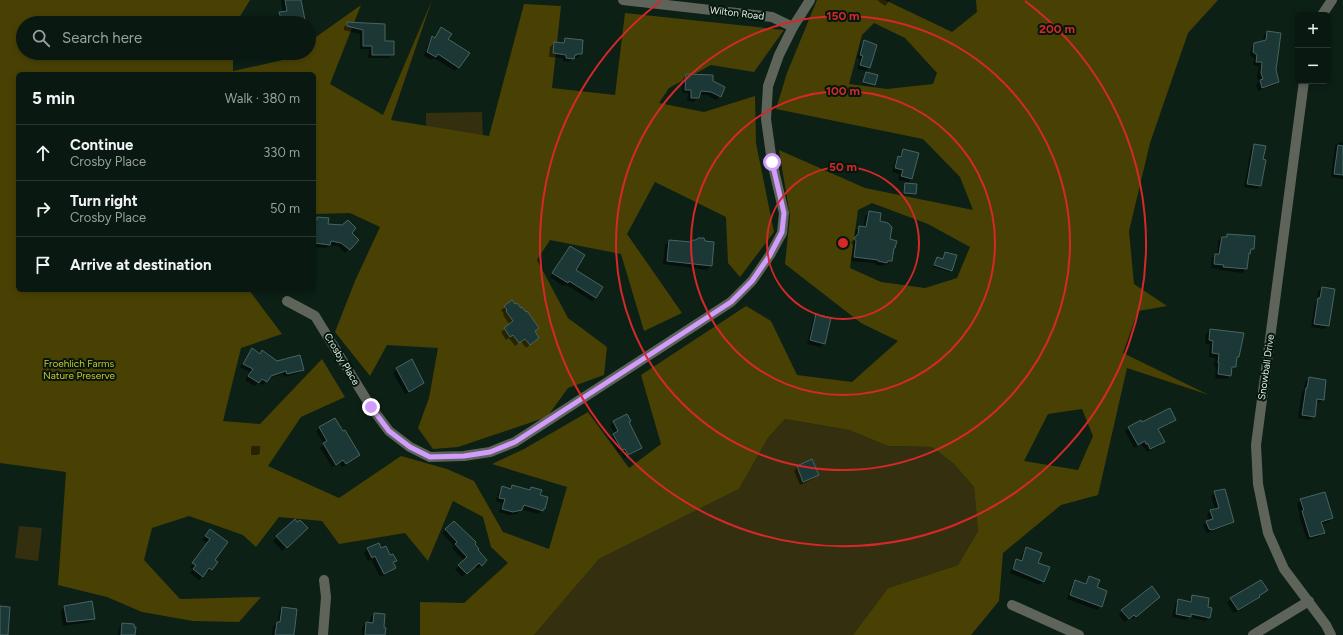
<!DOCTYPE html>
<html lang="en">
<head>
<meta charset="utf-8">
<style>
	body { margin:0; font-family:Figtree,sans-serif; background:#17251e; color:#f1f3f6 }
	.controls { position:absolute; right:12px; top:12px; display:grid; overflow:hidden; border-radius:6px; box-shadow:0 2px 6px #0003 }
	.controls button { width:36px; height:36px; display:grid; place-items:center; padding:0; border:0; border-bottom:1px solid #293730; background:#091810; color:#f1f3f6; font:20px sans-serif }
	.stop { position:absolute; width:12px; height:12px; margin:-9px; border:3px solid #d29cfd; border-radius:50%; background:#fff }
	.stop.end { background:#d29cfd; border-color:#fff; box-shadow:0 1px 4px #0008 }
	.list { margin:0; padding:0; list-style:none }
	h2 { display:flex; justify-content:space-between; align-items:center; height:52px; margin:0; padding:0 16px; font-size:17px }
	h2 small { font-size:13px; font-weight:400; color:#99a09f }
	.list li { display:grid; grid-template-columns:26px 1fr auto; gap:12px; align-items:center; box-sizing:border-box; height:56px; padding:0 16px; border-top:1px solid #293730 }
	.list b { display:block; font-size:15px; white-space:nowrap }
	.list p { margin:0; font-size:13px; white-space:nowrap; color:#99a09f }
	.list em { font-size:13px; font-style:normal; color:#99a09f }
	.icon { flex:none; width:22px; height:22px; fill:none; stroke:currentColor; stroke-width:2; stroke-linecap:round; stroke-linejoin:round }
	.map { position:relative; flex:none; width:1343px; height:635px; overflow:hidden }
	.search { position:absolute; background:#091810; box-shadow:0 2px 6px #0003; left:16px; top:16px; width:300px; height:44px; display:flex; align-items:center; gap:10px; box-sizing:border-box; padding:0 14px; border-radius:22px; color:#99a09f; font-size:15px }
	.panel { position:absolute; background:#091810; box-shadow:0 2px 6px #0003; left:16px; top:72px; width:300px; height:220px; border-radius:6px }
	.map>svg:first-child { display:block }
	.green { fill:#342f0f }
	.forest { fill:#494104; fill-rule:evenodd }
	.shadow { fill:#0007 }
	.building { fill:#1c3836; stroke:#486462 }
	.lines { fill:none; stroke-linecap:round; stroke-linejoin:round }
	.minor { stroke:#5f645b; stroke-width:10 }
	.route { stroke:#d29cfd; stroke-width:5 }
	.ring { fill:none; stroke:#d62828; stroke-width:2 }
	.labels { text-anchor:middle; dominant-baseline:central; stroke-width:4; stroke-linejoin:round; paint-order:stroke }
	.street-label { font-size:10px; fill:#e1ede6; stroke:#04170d }
	.park-label { font-size:10px; fill:#d6c12e; stroke:#04170d }
	.centre { fill:#d62828; stroke:#04170d; stroke-width:2 }
	.ring-label { font-size:12px; text-anchor:middle; font-weight:bold; fill:#d62828; stroke:#04170d; stroke-width:4; stroke-linejoin:round; paint-order:stroke }
</style>
</head>
<body>
<div class="map">
<svg width="1343" height="635" viewBox="0 0 1343 635">
	<rect width="100%" height="100%" fill="#0c2016"/>
	<g class="green">
		<path d="M482,112L483,143L426,144V113Z"/>
		<path d="M785,419L849,430L888,446L932,447L954,464L974,487L978,531L958,565L888,588L853,635H534L599,559L739,489L768,438Z"/>
		<path d="M19,526L42,528L38,561L15,558Z"/>
	</g>
	<path class="forest" d="M0,0H250L236,23H23V53H233V71L283,60L292,53H309V42L361,5L330,84L383,115L432,0L391,120L489,136L524,4L561,6L552,88L615,95L625,13L784,30L754,72L711,65L669,88L659,103L704,112L755,96L756,143L774,232L740,277L728,263L726,217L655,182L627,234L682,313L644,331L621,254L550,240L537,260L568,318L607,347L604,375L568,388L547,417L458,447L433,449L418,428L429,398L438,348L387,345L370,376L335,332L355,281L380,227L350,213L314,214V74H18V290H249L282,334L241,348L223,421L260,424L322,359L345,397L301,417L268,466L339,498L401,456L447,469L474,481L503,532L549,549L567,487L492,464L524,449L588,412L629,468L661,444L641,375L746,306L771,321L797,375L852,382L898,341L861,323L785,264L790,216L779,150L865,188L973,210L960,177L923,139L776,109L787,73L817,0H885L952,32L977,12L976,0H1218L1188,33L1150,143L1129,231L1134,284L1167,306L1138,311L1123,353L1209,395L1127,368L1098,495L1061,505L1003,553L999,601L971,635H853L888,588L958,565L978,531L974,487L954,464L932,447L888,446L849,430L785,419L768,438L739,489L599,559L534,635H420V602L464,603L508,563L491,547L483,517L453,501L428,561L405,533L339,544L322,521L279,517L256,547L243,535L189,516L152,528L144,560L180,599L261,597L239,622L193,621L142,612L107,597L58,585L66,472L0,463ZM874,23L905,38L937,73L933,84L887,89L849,84L862,35ZM872,203L928,224L970,247L957,278L925,288L881,282L850,268L858,210ZM1082,409L1093,436L1078,470L1024,461L1048,414Z"/>
	<g class="shadow">
		<path d="M281,0H300L302,23H277L276,17L280,13L283,12Z"/>
		<path d="M877,0H890L885,6Z"/>
		<path d="M348,23L384,25V42L393,54L389,58H368L369,49H360V34L344,30V27Z"/>
		<path d="M441,29L447,39L468,53L455,71L434,58L431,60L424,56L429,41L432,37L434,38Z"/>
		<path d="M1267,32L1274,70L1278,82L1275,85L1258,91L1256,85L1259,82L1257,77L1259,66L1253,65L1254,58L1250,56L1251,48L1254,44L1263,42L1264,35Z"/>
		<path d="M565,39L581,54L577,58L573,57L569,62L563,61V58L549,57L550,47L554,43L562,44Z"/>
		<path d="M865,41L869,68L866,71L857,69L860,59L857,58L861,45Z"/>
		<path d="M866,73L874,85L873,86L863,84L865,74Z"/>
		<path d="M686,75L712,82L720,96L716,100L707,95H699L694,102L687,101L688,93H682L683,79Z"/>
		<path d="M1339,142L1343,143V179L1331,177L1335,146Z"/>
		<path d="M1254,145L1262,160L1260,186L1257,189L1244,187L1251,149Z"/>
		<path d="M903,151L912,179L908,182L898,180L899,174L892,172L895,161Z"/>
		<path d="M906,184L915,194L914,195L903,194L904,186Z"/>
		<path d="M869,212L879,221L895,248L893,250L891,261L887,265L884,264L883,266L875,265V263L851,261L853,246L851,242L855,239V231L859,227H864L865,216Z"/>
		<path d="M318,218L327,225L351,233L358,240L345,253L338,246L329,245L326,248L314,247V220Z"/>
		<path d="M1227,236L1253,248L1247,255L1246,269L1242,273L1220,270V269L1211,268L1212,258L1217,255L1218,241L1222,238H1225Z"/>
		<path d="M669,241L691,243L711,266L707,270L663,264L665,245Z"/>
		<path d="M570,247L574,270L595,298L592,301L565,284L563,286L550,277L566,251Z"/>
		<path d="M945,253L951,270L950,272L933,267L935,260L937,258L942,259Z"/>
		<path d="M1322,288L1328,326L1324,329L1311,327L1315,303L1317,301L1318,291Z"/>
		<path d="M505,307L520,310L538,338L526,348L521,341L515,346L509,338L506,340L501,332L510,325L503,315L504,314L501,310Z"/>
		<path d="M817,316L824,344L820,347L807,344L813,319Z"/>
		<path d="M1210,330L1238,357L1235,360V367L1231,370L1230,375L1227,379L1215,378L1216,367H1214L1215,358L1209,357L1210,344H1205L1206,334Z"/>
		<path d="M252,349L259,355L277,362L302,369L299,373L284,377L283,374L268,378L263,385L258,383L254,386L245,380L250,372L240,367L249,353Z"/>
		<path d="M397,369L422,383L419,387L405,394L393,373Z"/>
		<path d="M1309,378L1323,399L1319,403L1316,402L1314,416L1310,420L1298,418L1302,392L1304,390L1305,382Z"/>
		<path d="M627,415L628,422L641,447L637,451L624,458L621,452L619,453L610,439L615,434L610,426L614,422Z"/>
		<path d="M1174,419L1171,423L1158,430L1164,442L1160,446L1147,452L1144,447H1143L1141,444L1134,448L1125,431L1129,427L1141,423Z"/>
		<path d="M320,428L358,455L355,459L342,467L339,463L332,467L320,448L324,444L316,431Z"/>
		<path d="M252,446H260V453L258,455H251V448Z"/>
		<path d="M812,461L818,475L814,478L800,485L794,471L797,467Z"/>
		<path d="M512,486L539,495L544,509L538,514L521,509L517,514L509,515L499,512L502,503L496,501L499,491L503,488L509,489Z"/>
		<path d="M1215,492L1232,522L1229,525L1208,533L1206,532L1203,525L1209,521L1207,515L1210,511L1215,510L1211,496Z"/>
		<path d="M1301,500L1332,518L1328,522L1321,524L1324,532L1320,536L1307,540L1299,516L1300,515L1297,504Z"/>
		<path d="M295,521L303,532L282,551L273,541Z"/>
		<path d="M454,522L476,550L486,560L477,569L475,566L462,577L455,569L464,561L452,548L454,546L442,533Z"/>
		<path d="M210,530L214,560L211,569L207,573L206,571L199,580L190,573L193,569L190,567L207,543L202,540Z"/>
		<path d="M1027,548L1044,581L1040,585L1010,573L1013,564L1016,560L1020,561L1023,552Z"/>
		<path d="M368,549L381,550L395,560L393,563L395,568L391,571L380,577L371,559L368,561L364,553Z"/>
		<path d="M1089,578L1096,588L1101,606L1097,610L1067,599L1072,585L1075,581L1084,584Z"/>
		<path d="M1261,581L1267,590L1255,601L1234,613L1227,603L1231,599Z"/>
		<path d="M1193,596L1206,608L1209,617L1205,621L1189,617L1186,620L1172,617L1175,604L1179,600L1189,602V600Z"/>
		<path d="M1156,601L1132,619L1130,618L1124,622L1119,615L1122,611Z"/>
		<path d="M64,607L94,618L90,622L63,626L61,611Z"/>
		<path d="M282,608L293,630L296,631L295,635H272L273,626L278,623L279,612Z"/>
		<path d="M374,614L383,628L384,635H362V627L366,623L370,624V618Z"/>
		<path d="M123,624L134,634L138,635H118L119,627Z"/>
	</g>
	<g class="building">
		<path d="M285,0H301L305,20L303,21V23H282L279,12L287,11Z"/>
		<path d="M347,22L385,24V41H394V55H372V46H363V30L347,26Z"/>
		<path d="M441,27L452,34L448,39L470,53L459,68L438,54L436,57L427,52L432,36L435,38Z"/>
		<path d="M1267,31L1281,33L1276,70L1279,82L1262,88L1260,80L1263,79L1261,73L1262,62H1256L1257,55L1253,52L1254,43L1266,40Z"/>
		<path d="M565,38L583,40L582,54H577V55H575L574,59L566,58V55L553,53L554,42L564,43Z"/>
		<path d="M864,40L877,45L870,68L860,65L863,56L860,55Z"/>
		<path d="M866,72L878,75L875,85L863,82Z"/>
		<path d="M686,74L713,75V81L725,87L721,97L711,92L701,91L699,98H691V90H685Z"/>
		<path d="M1254,144L1266,146L1263,159L1266,160L1261,186L1247,184Z"/>
		<path d="M1338,145L1343,146V175L1334,174Z"/>
		<path d="M903,149L919,153L912,179L901,176L903,170L895,168L898,156L901,157Z"/>
		<path d="M905,183L917,184L916,194L904,193Z"/>
		<path d="M869,211L881,213L880,221L888,223L892,227L890,239L897,241L895,248H894L892,261H888L887,263L878,261V260L854,257L856,241L854,238L858,234L859,226L866,227Z"/>
		<path d="M317,217L329,218L328,224L342,225L348,220L356,228L352,233L359,240L350,250L341,243L331,241L330,245L314,243V219L317,220Z"/>
		<path d="M1227,234L1255,236L1254,249H1251L1250,254L1249,253L1247,269L1223,267L1224,265L1214,264L1215,254H1219L1222,237H1227Z"/>
		<path d="M698,238H704L705,241L714,242L712,266L667,261L669,240L691,242L693,240H696Z"/>
		<path d="M570,246L585,255L576,270L603,287L596,298L569,281L568,283L552,273Z"/>
		<path d="M945,252L957,255L952,271L934,265L937,257L943,259Z"/>
		<path d="M1322,287L1335,289L1329,326L1314,324L1318,298H1320Z"/>
		<path d="M512,300L515,304L517,303L521,308L522,307L526,312L527,311L539,328L535,331L539,338L530,345L525,339L519,343L513,335L510,337L504,328L513,321L506,311L507,310L504,306Z"/>
		<path d="M816,314L831,318L825,344L810,340Z"/>
		<path d="M1210,329L1244,333L1239,357H1237L1236,367H1232L1231,376L1218,374L1219,363H1218L1219,354L1212,353L1213,341L1209,340Z"/>
		<path d="M252,348L260,354L262,350L277,361L300,355L304,370L287,374L286,371L271,376L267,382L262,379L259,383L248,376L253,369L243,364Z"/>
		<path d="M412,359L424,383L409,392L396,368Z"/>
		<path d="M1309,377L1326,380L1324,400L1317,399L1315,417L1302,415L1306,388H1307Z"/>
		<path d="M1170,408L1176,420L1158,429L1165,442L1150,449L1148,444H1146L1145,441L1138,445L1128,427L1141,420L1142,422Z"/>
		<path d="M627,414L631,421L629,422L642,448L628,455L625,449L622,450L613,434L618,431L613,421Z"/>
		<path d="M335,418L343,431L345,430L360,455L346,464L343,460L336,465L323,443L327,441L319,427Z"/>
		<path d="M812,459L819,475L803,482L797,466Z"/>
		<path d="M512,485L530,490L531,487L542,490L540,495L548,497L545,509H543V511L524,505L522,510L513,512L502,509L505,499L499,498L502,486L511,489Z"/>
		<path d="M1225,489L1234,522L1212,530L1209,529L1206,521L1213,519L1210,510L1219,508L1214,491Z"/>
		<path d="M1325,492L1333,518L1321,522L1325,533L1310,537L1302,511L1304,510L1300,499Z"/>
		<path d="M295,519L297,522L300,520L308,528L287,548L276,536Z"/>
		<path d="M454,521L476,542L475,544L479,549L478,550L487,560L482,566L479,563L467,574L458,565L467,557L455,544L457,542L445,529Z"/>
		<path d="M210,529L228,542L215,560L218,562L212,570L209,568L203,577L193,569L196,565L192,563L210,539L205,536Z"/>
		<path d="M379,543L381,548L386,546L390,555L393,554L397,561L393,562L396,568L384,574L375,556L372,558L367,548Z"/>
		<path d="M1026,547L1042,553L1038,563L1050,567L1044,582L1013,569L1016,559L1022,561Z"/>
		<path d="M1089,576L1100,580L1097,587L1107,591L1102,607L1070,595L1075,580L1086,584Z"/>
		<path d="M1261,580L1268,590L1259,596L1260,597L1238,610L1230,598Z"/>
		<path d="M1152,586L1160,597L1136,617L1134,615L1129,619L1121,610Z"/>
		<path d="M1192,595L1209,598L1208,607L1212,608L1210,618L1191,614V617L1176,614L1178,599L1191,602Z"/>
		<path d="M92,601L95,619L67,622L64,606Z"/>
		<path d="M0,606L10,607L8,635H0Z"/>
		<path d="M282,607L297,609L294,635H275L277,622H280Z"/>
		<path d="M374,613L385,614L384,627L386,628L385,635H365L366,622L373,623Z"/>
		<path d="M122,623L134,624V627H136L135,635H121Z"/>
	</g>
	<g class="lines">
		<g class="minor">
			<path d="M623,0L772,17L793,27"/>
			<path d="M1322,15L1332,0"/>
			<path d="M1304,81L1256,445L1258,484L1268,533L1284,569L1326,625L1331,635"/>
			<path d="M287,301L315,316L371,407L389,431L410,447L430,457L464,456L490,452L515,442L731,302L752,281L770,255L782,233L784,213L772,162L766,119L768,86L779,55L793,27L810,0"/>
			<path d="M1012,605L1079,635"/>
			<path d="M323,635L326,597L324,580"/>
			<path d="M1253,635L1309,601"/>
		</g>
	</g>
	<g class="lines">
		<path class="route" d="M371,407L389,431L410,447L430,457L464,456L490,452L515,442L731,302L752,281L770,255L782,232L784,213L772,162"/>
	</g>
	<g class="ring">
		<circle cx="843" cy="243" r="76"/>
		<circle cx="843" cy="243" r="152"/>
		<circle cx="843" cy="243" r="227"/>
		<path d="M1025 1A303 303 0 1 1 661 1"/>
	</g>
	<g class="labels">
		<g class="street-label">
			<text transform="translate(737 13) rotate(7)">Wilton Road</text>
			<text transform="translate(342 359) rotate(59)">Crosby Place</text>
			<text transform="translate(1266 367) rotate(-82)">Snowball Drive</text>
		</g>
		<g class="park-label">
			<text x="79" y="363">Froehlich Farms<tspan x="79" dy="12">Nature Preserve</tspan></text>
		</g>
	</g>
	<circle cx="843" cy="243" r="6" class="centre"/>
	<g class="ring-label">
		<text x="843" y="20">150 m</text>
		<text x="1057" y="33">200 m</text>
		<text x="843" y="95">100 m</text>
		<text x="843" y="171">50 m</text>
	</g>
</svg>
<div class="controls">
<button>+</button>
<button>−</button>
</div>
<div class="stop" style="left:772px;top:162px"></div>
<div class="stop end" style="left:371px;top:407px"></div>
<div class="search"><svg class="icon" aria-label="search" viewBox="0 0 24 24"><circle cx="10" cy="10" r="6"/><path d="M15 15l6 6"/></svg>Search here</div>
<section class="panel">
<h2>5 min<small>Walk · 380 m</small></h2>
<ul class="list">
<li><svg class="icon" aria-label="ahead" viewBox="0 0 24 24"><path d="M12 20V5M6 11l6-6 6 6"/></svg><div><b>Continue</b><p>Crosby Place</p></div><em>330 m</em></li>
<li><svg class="icon" aria-label="right" viewBox="0 0 24 24"><path d="M7 20v-9h11M14 6l5 5-5 5"/></svg><div><b>Turn right</b><p>Crosby Place</p></div><em>50 m</em></li>
<li><svg class="icon" aria-label="arrive" viewBox="0 0 24 24"><path d="M6 21V4h12l-3 4 3 4H6"/></svg><div><b>Arrive at destination</b></div></li>
</ul>
</section>
</div>
</body>
</html>
